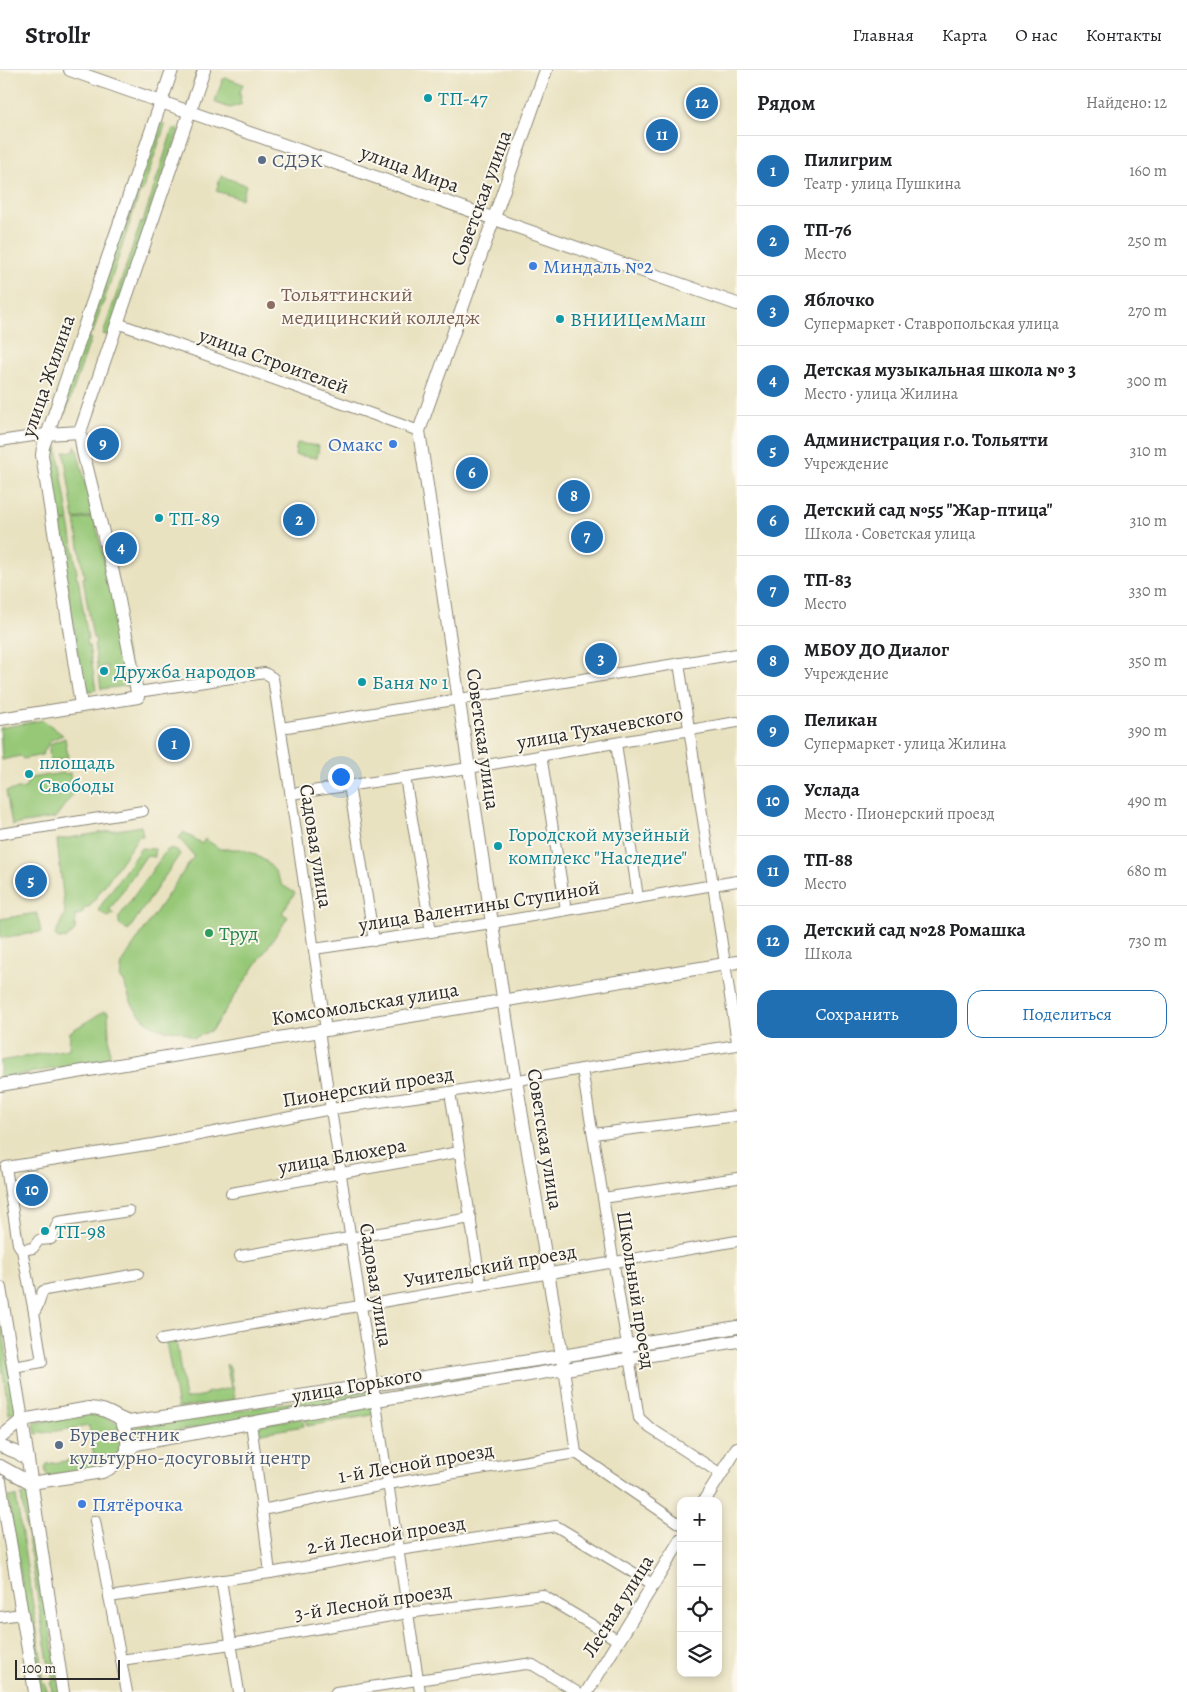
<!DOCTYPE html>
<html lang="ru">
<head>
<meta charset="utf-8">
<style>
	body { margin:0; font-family:Alegreya,serif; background:#f6f6f6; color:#202124 }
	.controls { position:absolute; right:15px; bottom:15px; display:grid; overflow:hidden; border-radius:10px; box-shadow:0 2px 8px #0003 }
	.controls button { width:45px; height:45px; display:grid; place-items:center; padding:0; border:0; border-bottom:1px solid #e0e0e0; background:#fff; color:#202124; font:25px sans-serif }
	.scale { position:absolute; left:15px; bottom:12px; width:105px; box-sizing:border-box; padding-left:5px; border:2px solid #2b2b2b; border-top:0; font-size:14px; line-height:18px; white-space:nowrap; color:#2b2b2b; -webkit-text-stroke:4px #fbf7ec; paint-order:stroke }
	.you { position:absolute; left:340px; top:706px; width:18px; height:18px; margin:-12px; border:4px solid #fff; border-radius:50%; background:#1a73e8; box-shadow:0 0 0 8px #1a73e833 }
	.badge { display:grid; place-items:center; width:32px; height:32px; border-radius:50%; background:#1f6fb2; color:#fff; font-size:16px; font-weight:700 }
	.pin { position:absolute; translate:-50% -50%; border:2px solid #fff; box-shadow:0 1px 5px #0006 }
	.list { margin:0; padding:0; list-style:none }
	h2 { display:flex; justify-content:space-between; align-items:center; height:65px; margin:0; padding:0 20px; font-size:21px }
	h2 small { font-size:16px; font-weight:400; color:#757577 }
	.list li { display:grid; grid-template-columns:32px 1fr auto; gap:15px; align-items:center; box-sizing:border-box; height:70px; padding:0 20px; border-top:1px solid #e0e0e0 }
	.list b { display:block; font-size:19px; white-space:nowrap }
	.list p { margin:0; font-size:16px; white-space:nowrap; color:#757577 }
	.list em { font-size:16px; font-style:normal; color:#757577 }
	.actions { display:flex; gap:10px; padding:15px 20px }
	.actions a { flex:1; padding:11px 0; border:1px solid #1f6fb2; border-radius:15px; text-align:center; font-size:18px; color:#1f6fb2 }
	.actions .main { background:#1f6fb2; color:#fff }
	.icon { flex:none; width:28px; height:28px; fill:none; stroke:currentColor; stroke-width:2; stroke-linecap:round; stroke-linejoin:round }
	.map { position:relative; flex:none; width:737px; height:1622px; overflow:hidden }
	header { display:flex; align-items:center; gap:30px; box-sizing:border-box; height:70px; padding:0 25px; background:#fff; border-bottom:1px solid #e0e0e0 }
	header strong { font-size:24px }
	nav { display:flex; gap:28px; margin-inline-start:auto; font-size:18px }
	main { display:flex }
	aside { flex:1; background:#fff }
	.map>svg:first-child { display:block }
	.green { fill:#96c877; stroke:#607a51 }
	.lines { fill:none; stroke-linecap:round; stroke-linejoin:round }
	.minor-casing { stroke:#8a8676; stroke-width:12 }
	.major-casing { stroke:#8a8676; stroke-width:14 }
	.minor { stroke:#fff; stroke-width:10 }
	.major { stroke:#fff; stroke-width:12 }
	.culture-dot { fill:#0f9aa8; stroke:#fbf7ec; stroke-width:2 }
	.service-dot { fill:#5c6f8a; stroke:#fbf7ec; stroke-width:2 }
	.shop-dot { fill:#3f7fe0; stroke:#fbf7ec; stroke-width:2 }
	.education-dot { fill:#8d6e63; stroke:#fbf7ec; stroke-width:2 }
	.leisure-dot { fill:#2e9e5b; stroke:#fbf7ec; stroke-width:2 }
	.labels { text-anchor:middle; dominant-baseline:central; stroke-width:4; stroke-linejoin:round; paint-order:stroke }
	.culture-label { font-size:20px; fill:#0d838f; stroke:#fbf7ec; text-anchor:start }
	.service-label { font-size:20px; fill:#4e5e75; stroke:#fbf7ec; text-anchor:start }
	.street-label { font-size:20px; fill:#2b2b2b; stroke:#fbf7ec }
	.shop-label { font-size:20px; fill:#366cbe; stroke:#fbf7ec; text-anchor:start }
	.education-label { font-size:20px; fill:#785e54; stroke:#fbf7ec; text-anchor:start }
	.leisure-label { font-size:20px; fill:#27864d; stroke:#fbf7ec; text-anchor:start }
</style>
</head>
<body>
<header>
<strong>Strollr</strong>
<nav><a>Главная</a><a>Карта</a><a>О нас</a><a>Контакты</a></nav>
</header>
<main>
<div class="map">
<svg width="737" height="1622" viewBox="0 0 737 1622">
	<rect width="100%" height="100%" fill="#fbf7ec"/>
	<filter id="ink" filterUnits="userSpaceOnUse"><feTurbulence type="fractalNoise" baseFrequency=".02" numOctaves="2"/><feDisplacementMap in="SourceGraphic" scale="10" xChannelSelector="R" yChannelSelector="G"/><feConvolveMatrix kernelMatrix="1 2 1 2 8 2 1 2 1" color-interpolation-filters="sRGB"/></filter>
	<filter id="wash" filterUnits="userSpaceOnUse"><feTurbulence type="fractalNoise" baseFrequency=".0096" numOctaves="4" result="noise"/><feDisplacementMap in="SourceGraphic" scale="20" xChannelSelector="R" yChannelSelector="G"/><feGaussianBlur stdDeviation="1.12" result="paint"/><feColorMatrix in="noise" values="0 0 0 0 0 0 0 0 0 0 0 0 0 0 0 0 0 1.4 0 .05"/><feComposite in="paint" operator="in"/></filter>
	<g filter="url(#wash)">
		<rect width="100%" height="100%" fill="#e9e2c1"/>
		<g class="green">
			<path d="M226,8L243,14L239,25L241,26L240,30L242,34L230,38L216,33L215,31L223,9Z"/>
			<path d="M158,53L165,55L142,122H140L103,234H102L93,263L87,261Z"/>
			<path d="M173,58L179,60L109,266L103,264L141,152H143Z"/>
			<path d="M221,106L246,115L242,129L216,121Z"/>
			<path d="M85,266L91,268L65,344L59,342Z"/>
			<path d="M297,373L319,376L317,388L295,385Z"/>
			<path d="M75,375L76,376L94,446L74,449L64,382L75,381Z"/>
			<path d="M57,377L69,450L64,451L57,458L47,378Z"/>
			<path d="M94,447L134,615L101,619L99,604L103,603L104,606H108L107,596H102V600L98,601L94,574H96L95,568H93L83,508L85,507L84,502H83L75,450Z"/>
			<path d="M69,451L77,503H76L77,508H78L88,569H86L87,575H89L96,620L84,622L58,460L65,452Z"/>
			<path d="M43,650L63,665L51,670L42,685L23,689L20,686L2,690L0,658Z"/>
			<path d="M65,668L68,687L50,692L49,679L52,673Z"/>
			<path d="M64,703L65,704L70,703L73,724L55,748L12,755L6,721L25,718L30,708Z"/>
			<path d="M141,756L143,766H139L90,836L84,839L82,844L76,845L75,861L67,868L59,869L55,865L65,843L57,770Z"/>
			<path d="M184,762L202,774L205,769L220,779H241L254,784L267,792L275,801L282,815L295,823L282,843L288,847L212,960L194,968C190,966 185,963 180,961C175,960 169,961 164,960C140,953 129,933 124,911L120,909L122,892L194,786L179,768Z"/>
			<path d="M141,778L155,779V787L146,786L109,841L114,844L108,847L99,841V838Z"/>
			<path d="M171,778L177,780L180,784L128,861L119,854V847L166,781Z"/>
			<path d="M37,843L41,862L0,868V849Z"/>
			<path d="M104,941L108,942V944L110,989L0,1008V991L69,979L70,962Z"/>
			<path d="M0,1241L16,1343L9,1344L0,1282Z"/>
			<path d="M176,1270L185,1329L206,1325V1323L231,1318L226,1294L230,1297L235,1330L178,1338L166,1272Z"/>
			<path d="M558,1291L561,1294L401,1320L400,1319L402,1316Z"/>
			<path d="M368,1320L370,1322L371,1326L138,1368L132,1362L133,1357Z"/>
			<path d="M372,1337L373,1343L372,1345L307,1356L305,1347Z"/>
			<path d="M96,1343L118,1354L123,1377L110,1395L47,1407L45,1397L47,1394L94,1386L89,1356L36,1364L34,1353Z"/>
			<path d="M302,1348L304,1356L256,1364V1355Z"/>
			<path d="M29,1424L60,1622H52L51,1613L53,1612L50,1592H48L21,1425Z"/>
			<path d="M16,1426L42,1593H40L43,1614H45L47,1622H39L8,1427Z"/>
		</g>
	</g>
	<g filter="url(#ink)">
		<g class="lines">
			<defs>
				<g id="minor">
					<path d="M117,253L419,361"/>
					<path d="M0,371L46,364"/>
					<path d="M679,593L737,972"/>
					<path d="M138,622L265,603L273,608L326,960"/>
					<path d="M281,658L737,584"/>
					<path d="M616,673L638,828"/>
					<path d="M541,685L566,840"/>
					<path d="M405,707L431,862"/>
					<path d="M349,715L374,871"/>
					<path d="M291,724L469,698L737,652"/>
					<path d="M0,764L143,741"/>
					<path d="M314,879L492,853L737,811"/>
					<path d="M319,961L420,1622"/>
					<path d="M582,999L639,1348L650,1358L721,1404"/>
					<path d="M450,1022L481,1215"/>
					<path d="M593,1064L737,1046"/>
					<path d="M231,1123L459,1082"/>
					<path d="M603,1128L737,1108"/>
					<path d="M22,1180L33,1178L39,1170L51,1169L58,1152L129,1141"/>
					<path d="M240,1186L471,1148"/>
					<path d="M34,1242C40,1235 39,1229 43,1221L51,1219L138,1204"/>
					<path d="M161,1270L737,1171"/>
					<path d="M13,1297L42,1292L34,1242L22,1180L18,1174L6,1097L153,1074L331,1039L450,1022L582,999L737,975"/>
					<path d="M564,1298L576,1383L681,1455"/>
					<path d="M251,1352L270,1503"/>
					<path d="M262,1440L388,1414L576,1383"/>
					<path d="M95,1451L127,1622"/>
					<path d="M221,1510L239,1622"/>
					<path d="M109,1527L270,1503L399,1480L556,1456L654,1515"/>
					<path d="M0,1547L22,1544"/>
					<path d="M121,1590L231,1574L408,1543L542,1525L619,1571"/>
					<path d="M336,1622L526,1594L533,1595L577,1622"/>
				</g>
				<g id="major">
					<path d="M70,0L737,234"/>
					<path d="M546,0L419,361L509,968L564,1298"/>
					<path d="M46,364L80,362"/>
					<path d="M81,635L42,385L43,377L172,0"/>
					<path d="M0,649L138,627L116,515L83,382L80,362L204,0"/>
					<path d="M0,1015L332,959L737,892"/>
					<path d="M0,1218L22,1350L63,1622"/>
					<path d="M120,1349C126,1358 128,1369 127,1380"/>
					<path d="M0,1368L22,1350L89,1338C107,1338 114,1347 129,1352L562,1286L737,1257"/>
					<path d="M0,1376L18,1383L28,1390"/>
					<path d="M0,1396L31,1413L102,1402C118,1397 123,1383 136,1374L376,1330L737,1271"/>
					<path d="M0,1411L35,1622"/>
					<path d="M704,1431L737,1378"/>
					<path d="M587,1622L681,1469"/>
				</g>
			</defs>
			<use href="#minor" class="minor-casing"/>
			<use href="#major" class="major-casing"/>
			<use href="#minor" class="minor"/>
			<use href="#major" class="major"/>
		</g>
	</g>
	<g class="culture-dot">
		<circle cx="428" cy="28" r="5"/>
		<circle cx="560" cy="249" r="5"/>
		<circle cx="159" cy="448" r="5"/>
		<circle cx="104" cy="601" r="5"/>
		<circle cx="362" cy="612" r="5"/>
		<circle cx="29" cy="704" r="5"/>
		<circle cx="498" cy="776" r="5"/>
		<circle cx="45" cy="1161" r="5"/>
	</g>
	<g class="service-dot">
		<circle cx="262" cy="90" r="5"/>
		<circle cx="59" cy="1375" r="5"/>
	</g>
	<g class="shop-dot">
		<circle cx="533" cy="196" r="5"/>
		<circle cx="393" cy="374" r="5"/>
		<circle cx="82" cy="1434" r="5"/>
	</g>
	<circle class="education-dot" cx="271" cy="235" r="5"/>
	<circle class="leisure-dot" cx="209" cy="863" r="5"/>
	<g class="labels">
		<g class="culture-label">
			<text x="438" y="28">ТП-47</text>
			<text x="570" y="249">ВНИИЦемМаш</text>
			<text x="169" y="448">ТП-89</text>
			<text x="114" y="601">Дружба народов</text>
			<text x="372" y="612">Баня № 1</text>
			<text x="39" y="692">площадь<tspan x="39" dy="23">Свободы</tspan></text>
			<text x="508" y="764">Городской музейный<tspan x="508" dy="23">комплекс "Наследие"</tspan></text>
			<text x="55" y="1161">ТП-98</text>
		</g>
		<g class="service-label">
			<text x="272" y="90">СДЭК</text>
			<text x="69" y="1364">Буревестник<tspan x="69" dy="23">культурно-досуговый центр</tspan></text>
		</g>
		<g class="street-label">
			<text transform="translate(410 99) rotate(20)">улица Мира</text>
			<text transform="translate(481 128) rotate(-70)">Советская улица</text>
			<text transform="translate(274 291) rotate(20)">улица Строителей</text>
			<text transform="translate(48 306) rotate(-71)">улица Жилина</text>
			<text transform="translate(600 658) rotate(-10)">улица Тухачевского</text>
			<text transform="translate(483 669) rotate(82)">Советская улица</text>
			<text transform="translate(316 776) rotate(81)">Садовая улица</text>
			<text transform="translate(479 836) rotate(-9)">улица Валентины Ступиной</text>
			<text transform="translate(365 934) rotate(-9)">Комсомольская улица</text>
			<text transform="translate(368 1017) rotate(-9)">Пионерский проезд</text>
			<text transform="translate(545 1069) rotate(81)">Советская улица</text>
			<text transform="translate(342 1086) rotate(-10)">улица Блюхера</text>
			<text transform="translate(490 1196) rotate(-10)">Учительский проезд</text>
			<text transform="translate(376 1215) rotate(81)">Садовая улица</text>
			<text transform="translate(636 1220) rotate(81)">Школьный проезд</text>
			<text transform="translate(357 1315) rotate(-10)">улица Горького</text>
			<text transform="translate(416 1393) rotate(-10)">1-й Лесной проезд</text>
			<text transform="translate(386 1465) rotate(-9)">2-й Лесной проезд</text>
			<text transform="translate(373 1532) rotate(-9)">3-й Лесной проезд</text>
			<text transform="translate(618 1536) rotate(-58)">Лесная улица</text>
		</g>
		<g class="shop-label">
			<text x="543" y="196">Миндаль №2</text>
			<text x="383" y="374" text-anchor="end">Омакс</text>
			<text x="92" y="1434">Пятёрочка</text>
		</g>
		<g class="education-label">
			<text x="281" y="224">Тольяттинский<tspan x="281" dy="23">медицинский колледж</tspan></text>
		</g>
		<g class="leisure-label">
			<text x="219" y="863">Труд</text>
		</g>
	</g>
</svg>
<div class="controls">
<button>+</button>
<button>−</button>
<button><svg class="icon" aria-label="locate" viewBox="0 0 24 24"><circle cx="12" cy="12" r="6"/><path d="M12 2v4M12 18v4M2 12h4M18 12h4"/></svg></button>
<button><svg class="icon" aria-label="layers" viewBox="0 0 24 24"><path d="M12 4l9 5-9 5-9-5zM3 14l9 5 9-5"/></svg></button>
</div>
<div class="scale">100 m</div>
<div class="you"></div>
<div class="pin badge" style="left:174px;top:674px">1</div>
<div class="pin badge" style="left:299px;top:450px">2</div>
<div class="pin badge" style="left:601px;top:589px">3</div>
<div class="pin badge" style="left:121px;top:478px">4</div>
<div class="pin badge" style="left:31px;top:811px">5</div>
<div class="pin badge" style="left:472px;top:403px">6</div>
<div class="pin badge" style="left:587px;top:467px">7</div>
<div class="pin badge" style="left:574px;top:426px">8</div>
<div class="pin badge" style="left:103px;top:374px">9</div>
<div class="pin badge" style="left:32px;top:1120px">10</div>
<div class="pin badge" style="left:662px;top:65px">11</div>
<div class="pin badge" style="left:702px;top:33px">12</div>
</div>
<aside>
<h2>Рядом<small>Найдено: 12</small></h2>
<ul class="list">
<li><span class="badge">1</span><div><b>Пилигрим</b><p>Театр · улица Пушкина</p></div><em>160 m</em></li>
<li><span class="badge">2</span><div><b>ТП-76</b><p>Место</p></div><em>250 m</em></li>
<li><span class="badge">3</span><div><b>Яблочко</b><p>Супермаркет · Ставропольская улица</p></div><em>270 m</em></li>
<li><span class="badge">4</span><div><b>Детская музыкальная школа № 3</b><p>Место · улица Жилина</p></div><em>300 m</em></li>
<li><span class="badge">5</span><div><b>Администрация г.о. Тольятти</b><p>Учреждение</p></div><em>310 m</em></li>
<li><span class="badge">6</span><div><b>Детский сад №55 &quot;Жар-птица&quot;</b><p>Школа · Советская улица</p></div><em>310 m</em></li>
<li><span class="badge">7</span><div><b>ТП-83</b><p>Место</p></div><em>330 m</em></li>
<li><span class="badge">8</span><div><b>МБОУ ДО Диалог</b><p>Учреждение</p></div><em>350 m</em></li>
<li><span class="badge">9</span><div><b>Пеликан</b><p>Супермаркет · улица Жилина</p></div><em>390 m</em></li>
<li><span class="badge">10</span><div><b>Услада</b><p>Место · Пионерский проезд</p></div><em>490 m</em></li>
<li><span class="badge">11</span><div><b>ТП-88</b><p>Место</p></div><em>680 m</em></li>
<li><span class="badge">12</span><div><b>Детский сад №28 Ромашка</b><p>Школа</p></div><em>730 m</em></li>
</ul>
<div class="actions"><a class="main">Сохранить</a><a>Поделиться</a></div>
</aside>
</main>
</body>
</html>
